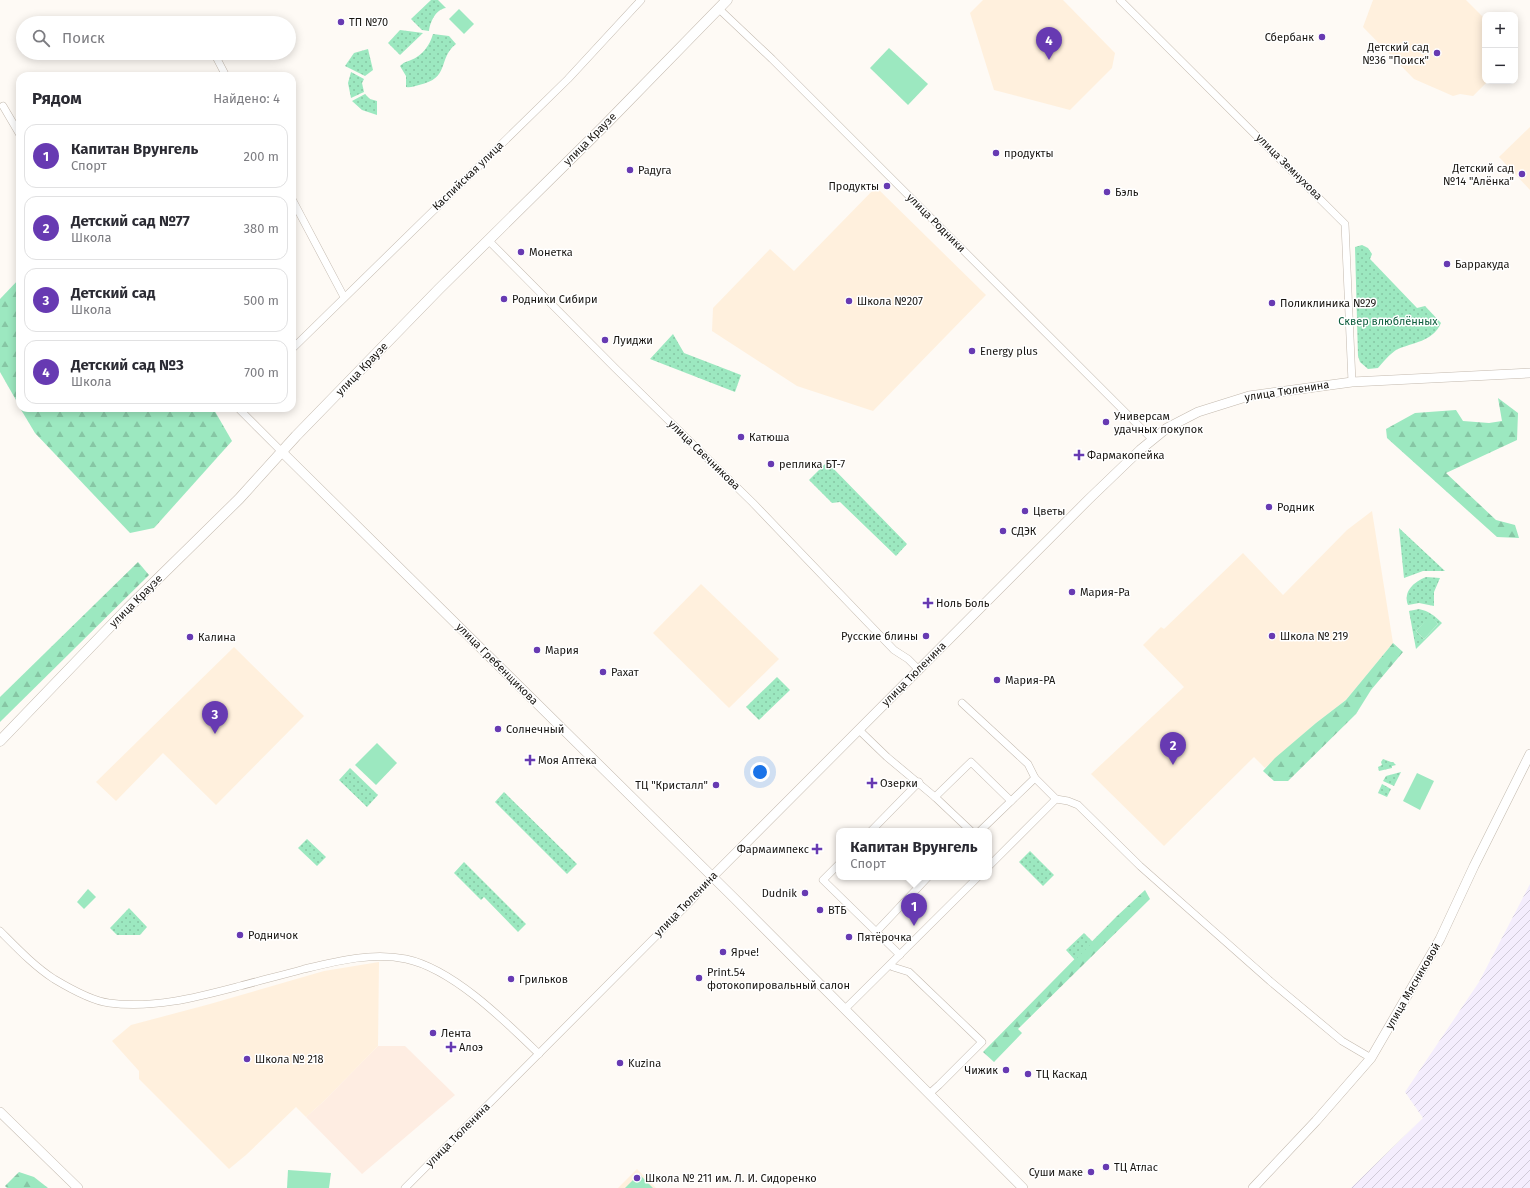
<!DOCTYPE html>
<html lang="ru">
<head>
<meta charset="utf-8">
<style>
	body { margin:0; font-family:"Fira Sans",sans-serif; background:#f7f7f7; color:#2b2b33 }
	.controls { position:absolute; right:12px; top:12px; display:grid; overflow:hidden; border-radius:8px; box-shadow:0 2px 10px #0003 }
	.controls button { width:36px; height:36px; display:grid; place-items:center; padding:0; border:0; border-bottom:1px solid #e1e1e2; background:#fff; color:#2b2b33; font:20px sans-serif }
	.you { position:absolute; left:760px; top:772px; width:14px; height:14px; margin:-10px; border:3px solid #fff; border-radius:50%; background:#1a73e8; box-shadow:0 0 0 6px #1a73e833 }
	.badge { display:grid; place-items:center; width:26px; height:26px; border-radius:50%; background:#673ab2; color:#fff; font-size:13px; font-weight:700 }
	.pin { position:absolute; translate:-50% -33px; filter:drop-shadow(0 1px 2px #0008) }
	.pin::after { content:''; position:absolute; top:21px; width:14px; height:12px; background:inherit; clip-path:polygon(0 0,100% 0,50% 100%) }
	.popup { position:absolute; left:836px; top:828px; width:156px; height:52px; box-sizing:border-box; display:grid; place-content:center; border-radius:8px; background:#fff; filter:drop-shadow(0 1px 3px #0005); font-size:13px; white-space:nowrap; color:#7c7c81 }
	.popup b { font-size:15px; color:#2b2b33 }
	.popup::after { content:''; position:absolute; left:50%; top:100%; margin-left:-8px; border:8px solid transparent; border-top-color:#fff }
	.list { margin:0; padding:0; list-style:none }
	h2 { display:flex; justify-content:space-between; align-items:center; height:52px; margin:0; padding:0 16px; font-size:17px }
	h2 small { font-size:13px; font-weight:400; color:#7c7c81 }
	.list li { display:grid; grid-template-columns:26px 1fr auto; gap:12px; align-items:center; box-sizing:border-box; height:64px; margin:0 8px 8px; padding:0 8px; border:1px solid #e1e1e2; border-radius:12px }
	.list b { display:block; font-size:15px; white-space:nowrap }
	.list p { margin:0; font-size:13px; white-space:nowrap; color:#7c7c81 }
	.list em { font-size:13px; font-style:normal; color:#7c7c81 }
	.icon { flex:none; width:22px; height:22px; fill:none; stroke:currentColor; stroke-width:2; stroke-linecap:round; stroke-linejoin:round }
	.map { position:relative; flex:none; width:1530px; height:1188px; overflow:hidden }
	.search { position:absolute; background:#fff; box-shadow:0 2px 10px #0003; left:16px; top:16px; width:280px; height:44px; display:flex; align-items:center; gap:10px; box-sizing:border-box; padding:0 14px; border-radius:22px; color:#7c7c81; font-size:15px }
	.panel { position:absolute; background:#fff; box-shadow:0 2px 10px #0003; left:16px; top:72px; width:280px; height:340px; border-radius:12px }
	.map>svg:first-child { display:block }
	.commercial { fill:#feede2 }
	.industrial { fill:url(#industrial-furrows) }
	.built { fill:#fff0dd }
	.green { fill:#9ce8c0 }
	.forest { fill:url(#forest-firs) }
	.park { fill:url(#park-dots); fill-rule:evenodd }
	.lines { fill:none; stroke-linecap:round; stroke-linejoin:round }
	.minor-casing { stroke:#c3b9ae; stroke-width:8 }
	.tertiary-casing { stroke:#c3b9ae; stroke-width:10 }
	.secondary-casing { stroke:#c3b9ae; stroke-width:11 }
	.minor { stroke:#fff; stroke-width:7 }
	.tertiary { stroke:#fff; stroke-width:9 }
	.secondary { stroke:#fff; stroke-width:10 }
	.poi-dot { fill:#673ab2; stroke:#fff; stroke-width:1.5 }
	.labels { text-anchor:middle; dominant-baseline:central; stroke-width:3; stroke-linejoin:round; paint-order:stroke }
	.poi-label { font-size:11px; fill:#181511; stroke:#fff; text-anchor:start }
	.street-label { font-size:11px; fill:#181511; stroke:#fff }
	.park-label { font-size:11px; fill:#0f5e3e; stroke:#fff }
</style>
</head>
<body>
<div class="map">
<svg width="1530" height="1188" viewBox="0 0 1530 1188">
	<defs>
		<pattern id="industrial-furrows" width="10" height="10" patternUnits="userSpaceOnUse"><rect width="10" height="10" fill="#f4edfd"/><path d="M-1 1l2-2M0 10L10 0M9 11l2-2" fill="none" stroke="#d0cad8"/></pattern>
		<pattern id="forest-firs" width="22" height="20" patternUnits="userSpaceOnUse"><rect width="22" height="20" fill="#9ce8c0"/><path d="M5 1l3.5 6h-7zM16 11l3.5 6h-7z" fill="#86c6a4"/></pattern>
		<pattern id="park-dots" width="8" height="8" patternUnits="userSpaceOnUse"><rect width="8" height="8" fill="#9ce8c0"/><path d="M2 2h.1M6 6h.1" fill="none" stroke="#86c6a4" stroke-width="1.8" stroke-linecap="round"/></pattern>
	</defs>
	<rect width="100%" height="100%" fill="#fefaf5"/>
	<path class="commercial" d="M378,1046H405L455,1095L362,1174L306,1117L323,1102Z"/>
	<path class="industrial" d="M1530,884V1188H1351L1423,1118L1405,1092L1479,982Z"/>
	<g class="built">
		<path d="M983,0H1063L1115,53L1112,68L1070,110L994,90L970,13Z"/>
		<path d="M1373,0H1466L1485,19V81H1488L1473,96L1460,94L1453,96L1414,79L1363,27Z"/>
		<path d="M1530,127V190L1499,157Z"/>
		<path d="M876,187L986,295L873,411L797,386L712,331L713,308L770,249L794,271Z"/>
		<path d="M1372,511L1393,643L1346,700L1316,723L1265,768L1254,757L1164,846L1091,774L1184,687L1143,645L1161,627L1164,629L1243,553L1283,595L1347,530Z"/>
		<path d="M701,584L779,659L729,708L653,633Z"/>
		<path d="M234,647L304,716L216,805L163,753L116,801L96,782Z"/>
		<path d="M379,962L378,1046L323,1102L306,1117L296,1107L246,1155L229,1169L139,1079V1071L112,1041L131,1025L210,1004L324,971Z"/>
		<path d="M637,1169L656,1188H618Z"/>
	</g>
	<g class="green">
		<path d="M459,9L474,24L464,34L449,19Z"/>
		<path d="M889,48L928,84L908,105L870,68Z"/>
		<path d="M1430,616L1438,624L1424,639L1416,631Z"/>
		<path d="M377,743L397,763L376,785L355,765Z"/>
		<path d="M1417,773L1434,781L1420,810L1403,801Z"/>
		<path d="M88,889L96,897L84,909L77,902Z"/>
		<path d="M288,1170L331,1173L329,1188H287Z"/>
		<path d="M639,1174L653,1188H625Z"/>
	</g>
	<g class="forest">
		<path d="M20,278V407L0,372V299Z"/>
		<path d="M1498,398L1518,413L1517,440L1446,473L1496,520L1515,525L1519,538L1497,537L1387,438L1386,429L1415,413L1456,410L1463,421L1489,423L1502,421Z"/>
		<path d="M20,408H213L232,441L154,528L130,533L35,433Z"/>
		<path d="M138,562L149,575L0,722V697Z"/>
		<path d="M1393,643L1403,652L1371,690L1356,714L1288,781H1274L1263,771L1275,758L1316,723L1346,700Z"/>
		<path d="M1145,890L1150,899L1018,1029L1022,1033L994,1062L983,1052L1117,916Z"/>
		<path d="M19,1172L34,1177L48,1188H7L5,1186Z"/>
	</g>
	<g class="park">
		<path d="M431,0H438L446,8C436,9 430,22 429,31L422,30L411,19Z"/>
		<path d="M400,30L423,33L400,55L388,43Z"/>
		<path d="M433,34L449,36L456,44C437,59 451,78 419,85C414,86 411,88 406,87V76L400,66C404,62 406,62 411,60C422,56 430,45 433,34Z"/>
		<path d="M368,49L373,70L365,76L345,66L354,53Z"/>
		<path d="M351,72L364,79L362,83L364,92L351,98L348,83Z"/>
		<path d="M365,94L370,99L377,101V115L362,110L352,101Z"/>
		<path d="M1362,245L1368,248L1372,254L1370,259L1417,308L1425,306L1441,323C1433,342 1413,342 1396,350C1390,354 1383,362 1378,368L1368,369L1360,362L1358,356L1355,247Z"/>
		<path d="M673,334L684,353L741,375L735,392L650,359Z"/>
		<path d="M827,462L907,544L896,556L840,502L832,503L809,480Z"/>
		<path d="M1399,528L1445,571H1423L1404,578Z"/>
		<path d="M1426,577L1440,578L1434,592V606L1419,603L1408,605C1403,591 1414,582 1426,577Z"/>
		<path d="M1419,609C1429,611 1435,616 1442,623L1416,649L1409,611ZM1430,617L1438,624L1424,639L1416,631Z"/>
		<path d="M777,677L790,690L759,720L746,707Z"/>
		<path d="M1383,759L1391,762H1393L1396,765L1392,766V768L1379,771L1378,767L1382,765L1381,762Z"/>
		<path d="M350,768L378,795L367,807L339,780Z"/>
		<path d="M1401,772L1394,786L1383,781L1386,776Z"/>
		<path d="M1382,784L1391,789L1387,797L1378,793Z"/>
		<path d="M504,792L577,864L567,874L495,802Z"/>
		<path d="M307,839L326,857L317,866L298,848Z"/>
		<path d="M1030,851L1054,875L1043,886L1019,862Z"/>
		<path d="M464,862L526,924L518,932L484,897L481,900L454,873Z"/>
		<path d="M129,908L147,927L140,935H117L110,928Z"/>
		<path d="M1084,933L1093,942L1075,960L1066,950Z"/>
	</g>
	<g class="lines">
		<defs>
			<g id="minor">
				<path d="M1120,0L1345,224L1352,382"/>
				<path d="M718,8L772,59L1152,439"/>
				<path d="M214,53L226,76"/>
				<path d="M3,106L20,135"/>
				<path d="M292,199L344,297"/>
				<path d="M488,240L615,368L753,503L894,650L908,659L919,670"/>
				<path d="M292,349L568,79L641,0"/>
				<path d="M238,408L282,452"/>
				<path d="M962,703L1028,764L1035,778"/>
				<path d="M859,730L887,757L935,797L971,831"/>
				<path d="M935,797L971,762L1011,801"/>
				<path d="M871,831L919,782"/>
				<path d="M980,831L1035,778L1056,799L1068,801L1078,805L1140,866L1270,981L1342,1041L1371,1058"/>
				<path d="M839,864L823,880L900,955"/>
				<path d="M989,866L1056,799"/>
				<path d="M0,931C17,948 34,966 54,979C69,988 93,1001 109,1003C154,1009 198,997 240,986C262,980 283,975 304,969C337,961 372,952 406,959C453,969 505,1021 539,1054"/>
				<path d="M876,932L928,877"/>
				<path d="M893,967L909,972L982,1042L939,1085L929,1094"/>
				<path d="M845,1009L978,877"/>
				<path d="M405,1188L692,900L712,877"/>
			</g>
			<g id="tertiary">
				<path d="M282,452L734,898L1023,1188"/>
				<path d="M712,877L1089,499L1140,450L1167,428L1198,412L1249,396L1352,382L1530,373"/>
				<path d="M0,1112L78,1188"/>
				<path d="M1253,1188L1316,1121L1371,1058L1440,939L1474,866L1530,754"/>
			</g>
			<path id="secondary" d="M0,741L128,608L239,499L296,436L439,289L604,126L727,0"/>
		</defs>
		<use href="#minor" class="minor-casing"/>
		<use href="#tertiary" class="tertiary-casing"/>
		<use href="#secondary" class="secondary-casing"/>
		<use href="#minor" class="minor"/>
		<use href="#tertiary" class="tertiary"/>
		<use href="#secondary" class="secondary"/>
	</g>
	<g class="poi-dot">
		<circle cx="341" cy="22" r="4"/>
		<circle cx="1322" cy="37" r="4"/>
		<circle cx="1437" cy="53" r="4"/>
		<circle cx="996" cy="153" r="4"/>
		<circle cx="630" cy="170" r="4"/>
		<circle cx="1522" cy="174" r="4"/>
		<circle cx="887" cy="186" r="4"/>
		<circle cx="1107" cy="192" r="4"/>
		<circle cx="521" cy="252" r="4"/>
		<circle cx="1447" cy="264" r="4"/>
		<circle cx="504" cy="299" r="4"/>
		<circle cx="849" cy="301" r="4"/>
		<circle cx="1272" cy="303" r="4"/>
		<circle cx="605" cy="340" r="4"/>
		<circle cx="972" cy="351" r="4"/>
		<circle cx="1106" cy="422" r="4"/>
		<circle cx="741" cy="437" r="4"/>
		<path d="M1077 449h4v4h4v4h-4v4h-4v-4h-4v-4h4z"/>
		<circle cx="771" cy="464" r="4"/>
		<circle cx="1269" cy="507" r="4"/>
		<circle cx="1025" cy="511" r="4"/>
		<circle cx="1003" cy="531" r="4"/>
		<circle cx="1072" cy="592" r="4"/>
		<path d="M926 597h4v4h4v4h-4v4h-4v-4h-4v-4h4z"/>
		<circle cx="926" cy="636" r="4"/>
		<circle cx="1272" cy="636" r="4"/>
		<circle cx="190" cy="637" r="4"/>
		<circle cx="537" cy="650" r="4"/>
		<circle cx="603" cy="672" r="4"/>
		<circle cx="997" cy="680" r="4"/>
		<circle cx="498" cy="729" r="4"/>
		<path d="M528 754h4v4h4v4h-4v4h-4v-4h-4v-4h4z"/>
		<path d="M870 777h4v4h4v4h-4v4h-4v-4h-4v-4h4z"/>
		<circle cx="716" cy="785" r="4"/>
		<path d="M815 843h4v4h4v4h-4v4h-4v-4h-4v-4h4z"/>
		<circle cx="805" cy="893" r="4"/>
		<circle cx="820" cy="910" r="4"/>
		<circle cx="240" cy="935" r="4"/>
		<circle cx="849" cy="937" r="4"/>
		<circle cx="723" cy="952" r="4"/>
		<circle cx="699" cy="978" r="4"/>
		<circle cx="511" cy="979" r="4"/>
		<circle cx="433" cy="1033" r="4"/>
		<path d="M449 1041h4v4h4v4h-4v4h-4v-4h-4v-4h4z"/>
		<circle cx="247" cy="1059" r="4"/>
		<circle cx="620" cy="1063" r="4"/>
		<circle cx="1006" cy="1070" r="4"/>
		<circle cx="1028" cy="1074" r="4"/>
		<circle cx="1106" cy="1167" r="4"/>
		<circle cx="1091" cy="1172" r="4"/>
		<circle cx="637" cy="1178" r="4"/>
	</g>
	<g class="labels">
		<g class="poi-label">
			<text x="349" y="22">ТП №70</text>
			<text x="1314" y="37" text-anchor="end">Сбербанк</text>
			<text x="1429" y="47" text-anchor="end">Детский сад<tspan x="1429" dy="13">№36 "Поиск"</tspan></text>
			<text x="1004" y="153">продукты</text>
			<text x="1514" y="168" text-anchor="end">Детский сад<tspan x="1514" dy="13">№14 "Алёнка"</tspan></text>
			<text x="638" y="170">Радуга</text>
			<text x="879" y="186" text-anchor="end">Продукты</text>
			<text x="1115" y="192">Бэль</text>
			<text x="529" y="252">Монетка</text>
			<text x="1455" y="264">Барракуда</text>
			<text x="512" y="299">Родники Сибири</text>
			<text x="857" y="301">Школа №207</text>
			<text x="1280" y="303">Поликлиника №29</text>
			<text x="613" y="340">Луиджи</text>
			<text x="980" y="351">Energy plus</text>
			<text x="1114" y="416">Универсам<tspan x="1114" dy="13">удачных покупок</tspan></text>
			<text x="749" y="437">Катюша</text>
			<text x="1087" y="455">Фармакопейка</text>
			<text x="779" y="464">реплика БТ-7</text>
			<text x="1277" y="507">Родник</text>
			<text x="1033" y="511">Цветы</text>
			<text x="1011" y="531">СДЭК</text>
			<text x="1080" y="592">Мария-Ра</text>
			<text x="936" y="603">Ноль Боль</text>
			<text x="918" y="636" text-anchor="end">Русские блины</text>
			<text x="1280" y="636">Школа № 219</text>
			<text x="198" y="637">Калина</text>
			<text x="545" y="650">Мария</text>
			<text x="611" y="672">Рахат</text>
			<text x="1005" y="680">Мария-РА</text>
			<text x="506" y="729">Солнечный</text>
			<text x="538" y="760">Моя Аптека</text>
			<text x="880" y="783">Озерки</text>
			<text x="708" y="785" text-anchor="end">ТЦ "Кристалл"</text>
			<text x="809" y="849" text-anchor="end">Фармаимпекс</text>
			<text x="797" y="893" text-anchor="end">Dudnik</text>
			<text x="828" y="910">ВТБ</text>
			<text x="248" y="935">Родничок</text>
			<text x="857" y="937">Пятёрочка</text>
			<text x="731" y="952">Ярче!</text>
			<text x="707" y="972">Print.54<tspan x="707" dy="13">фотокопировальный салон</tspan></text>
			<text x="519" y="979">Грильков</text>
			<text x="441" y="1033">Лента</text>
			<text x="459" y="1047">Алоэ</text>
			<text x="255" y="1059">Школа № 218</text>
			<text x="628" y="1063">Kuzina</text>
			<text x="998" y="1070" text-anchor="end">Чижик</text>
			<text x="1036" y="1074">ТЦ Каскад</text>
			<text x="1114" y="1167">ТЦ Атлас</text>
			<text x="1083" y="1172" text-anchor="end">Суши маке</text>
			<text x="645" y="1178">Школа № 211 им. Л. И. Сидоренко</text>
		</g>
		<g class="street-label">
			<text transform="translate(590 139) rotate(-45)">улица Краузе</text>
			<text transform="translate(1289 167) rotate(45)">улица Земнухова</text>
			<text transform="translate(468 176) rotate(-44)">Каспийская улица</text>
			<text transform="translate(936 223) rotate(45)">улица Родники</text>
			<text transform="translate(362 369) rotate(-46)">улица Краузе</text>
			<text transform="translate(1287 391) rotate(-9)">улица Тюленина</text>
			<text transform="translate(704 455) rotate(44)">улица Свечникова</text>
			<text transform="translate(136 601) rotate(-45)">улица Краузе</text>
			<text transform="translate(497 664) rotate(45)">улица Гребенщикова</text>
			<text transform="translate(914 674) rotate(-45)">улица Тюленина</text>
			<text transform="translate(686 904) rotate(-46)">улица Тюленина</text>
			<text transform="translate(1413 986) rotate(-60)">улица Мясниковой</text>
			<text transform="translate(458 1135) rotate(-45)">улица Тюленина</text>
		</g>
		<g class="park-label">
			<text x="1388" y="321">Сквер влюблённых</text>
		</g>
	</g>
</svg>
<div class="controls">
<button>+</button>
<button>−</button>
</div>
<div class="you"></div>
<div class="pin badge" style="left:914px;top:926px">1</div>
<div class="popup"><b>Капитан Врунгель</b>Спорт</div>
<div class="pin badge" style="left:1173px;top:765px">2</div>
<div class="pin badge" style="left:215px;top:734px">3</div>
<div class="pin badge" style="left:1049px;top:60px">4</div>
<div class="search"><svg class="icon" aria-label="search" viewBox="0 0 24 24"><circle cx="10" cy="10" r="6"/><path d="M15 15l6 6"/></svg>Поиск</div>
<section class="panel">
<h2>Рядом<small>Найдено: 4</small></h2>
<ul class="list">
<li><span class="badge">1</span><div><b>Капитан Врунгель</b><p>Спорт</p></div><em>200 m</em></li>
<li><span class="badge">2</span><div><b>Детский сад №77</b><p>Школа</p></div><em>380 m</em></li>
<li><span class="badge">3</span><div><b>Детский сад</b><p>Школа</p></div><em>500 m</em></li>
<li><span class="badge">4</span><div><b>Детский сад №3</b><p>Школа</p></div><em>700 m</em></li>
</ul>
</section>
</div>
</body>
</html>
